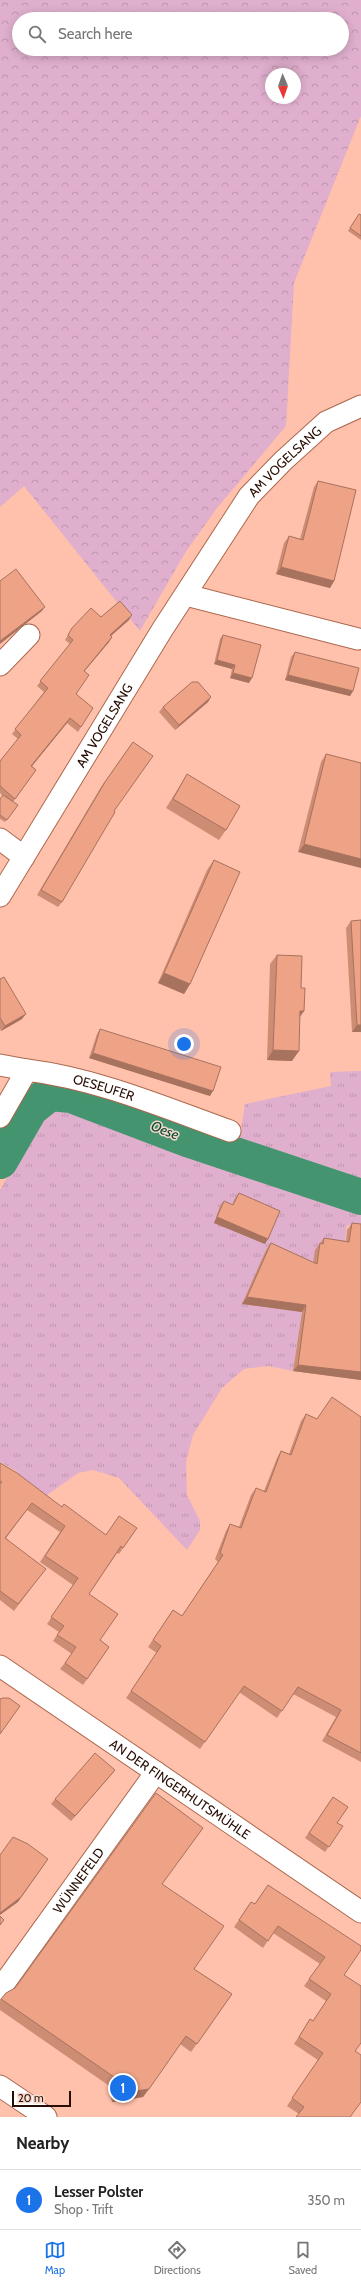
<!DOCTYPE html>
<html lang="en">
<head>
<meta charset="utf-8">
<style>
	body { margin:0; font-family:Cabin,sans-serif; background:#f2f2f2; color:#222 }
	.compass { position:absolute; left:265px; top:68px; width:36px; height:36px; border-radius:50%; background:#fff; box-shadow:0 2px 10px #0003; rotate:178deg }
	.scale { position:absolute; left:12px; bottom:10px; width:59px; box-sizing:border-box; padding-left:4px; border:2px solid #280d04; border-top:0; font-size:11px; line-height:14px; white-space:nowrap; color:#280d04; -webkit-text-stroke:3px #f6d7cb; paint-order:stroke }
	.you { position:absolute; left:184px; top:1044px; width:14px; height:14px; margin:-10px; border:3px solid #fff; border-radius:50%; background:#1a73e8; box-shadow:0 0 0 6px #1a73e833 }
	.badge { display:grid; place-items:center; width:26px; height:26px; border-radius:50%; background:#1a73e8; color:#fff; font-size:13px; font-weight:700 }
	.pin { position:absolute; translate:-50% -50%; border:2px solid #fff; box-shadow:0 1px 4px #0006 }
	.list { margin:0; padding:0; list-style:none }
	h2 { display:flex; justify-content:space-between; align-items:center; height:52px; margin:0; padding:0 16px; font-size:17px }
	h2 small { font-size:13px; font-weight:400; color:#767676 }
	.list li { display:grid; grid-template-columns:26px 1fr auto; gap:12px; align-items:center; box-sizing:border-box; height:60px; padding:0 16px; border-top:1px solid #e0e0e0 }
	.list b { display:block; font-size:15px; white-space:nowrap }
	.list p { margin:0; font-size:13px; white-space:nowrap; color:#767676 }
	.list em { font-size:13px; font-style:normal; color:#767676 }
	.icon { flex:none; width:22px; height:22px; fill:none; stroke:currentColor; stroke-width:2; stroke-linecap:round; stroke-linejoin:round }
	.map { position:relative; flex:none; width:361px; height:2117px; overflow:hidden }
	.search { position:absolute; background:#fff; box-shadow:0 2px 10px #0003; left:12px; right:12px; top:12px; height:44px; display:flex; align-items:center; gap:10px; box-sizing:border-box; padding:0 14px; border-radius:22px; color:#767676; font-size:15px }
	.sheet { height:112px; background:#fff }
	nav { display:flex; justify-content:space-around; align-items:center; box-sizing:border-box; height:56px; border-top:1px solid #e0e0e0; background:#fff; font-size:11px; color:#767676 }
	nav a { display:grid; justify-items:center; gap:2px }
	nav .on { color:#1a73e8 }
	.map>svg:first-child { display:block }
	.grass { fill:url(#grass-tufts) }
	.forest { fill:url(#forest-crowns); fill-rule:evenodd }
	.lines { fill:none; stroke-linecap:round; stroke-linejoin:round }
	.river { stroke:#44946f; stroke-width:36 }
	.minor-casing { stroke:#ac684e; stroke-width:23 }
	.minor { stroke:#fff; stroke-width:21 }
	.wall { fill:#cd8c74 }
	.shaded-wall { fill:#a7725e }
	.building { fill:#eea387; stroke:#a7725e }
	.labels { text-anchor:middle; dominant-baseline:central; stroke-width:3; stroke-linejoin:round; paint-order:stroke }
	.street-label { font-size:13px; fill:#280d04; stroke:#f6d7cb }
	.water-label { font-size:14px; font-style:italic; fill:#064930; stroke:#f6d7cb }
</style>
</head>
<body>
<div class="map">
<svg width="361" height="2117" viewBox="0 0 361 2117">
	<defs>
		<pattern id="grass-tufts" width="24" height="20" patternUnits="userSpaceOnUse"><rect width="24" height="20" fill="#dfafcd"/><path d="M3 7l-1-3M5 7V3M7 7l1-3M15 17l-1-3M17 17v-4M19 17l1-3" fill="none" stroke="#bf95ae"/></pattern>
		<pattern id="forest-crowns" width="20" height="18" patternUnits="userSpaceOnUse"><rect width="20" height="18" fill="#dfafcd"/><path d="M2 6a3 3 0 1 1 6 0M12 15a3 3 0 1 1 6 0" fill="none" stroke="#bf95ae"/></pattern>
	</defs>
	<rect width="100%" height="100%" fill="#ffc1ab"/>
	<g class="grass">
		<path d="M361,1071V1183L303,1166L239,1143L245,1104L331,1086L330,1072Z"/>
		<path d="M52,1106L111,1116L214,1160L307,1192L361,1205V1226L347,1225L336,1316L302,1312L293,1371L268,1366L244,1369L222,1388L193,1435L186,1461L187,1495L200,1521V1530L187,1550L119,1478L93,1470L78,1473L43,1498L15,1477L18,1472L0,1462V1190L44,1113L47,1108Z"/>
	</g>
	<path class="forest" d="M0,0H361V116L294,283L286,426L217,508L185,553L140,631L24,486L0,507ZM19,19H342V49H19ZM271,74H295V98H271Z"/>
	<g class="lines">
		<path class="river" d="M0,1161L30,1109L50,1093L71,1095L187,1139L361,1197"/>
		<defs>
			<g id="minor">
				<path d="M186,595L358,639"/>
				<path d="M0,665L29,635"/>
				<path d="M0,839L24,857"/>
				<path id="s1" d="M0,896L162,630L249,496L283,461L326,422L361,406"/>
				<path d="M0,1065L27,1070"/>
				<path id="s2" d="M0,1117L27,1070C98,1079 163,1107 230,1131"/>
				<path id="s3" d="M0,1666L361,1912"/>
				<path id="s4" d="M0,1989L156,1772"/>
				<path d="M0,2086L46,2117"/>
			</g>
		</defs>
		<use href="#minor" class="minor-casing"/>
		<use href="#minor" class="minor"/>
	</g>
	<g class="wall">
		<path d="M359,214L361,215V240L348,231Z"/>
		<path d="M318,481L334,581L330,588L276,574L284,543L289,536L300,539L314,487Z"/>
		<path d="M101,617L129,620L111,636L112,637L109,642L84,672L76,694L81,727L78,732L67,723L32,766L36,770L13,802L18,805L5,822L0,819V799L3,796L0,793V761L18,739L12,734L44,692L37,686L70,644L65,640L72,628Z"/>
		<path d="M223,635L249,683L230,678L232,669L214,664L220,639Z"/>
		<path d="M295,652L353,691L350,696L285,680L291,657Z"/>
		<path d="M211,697L208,702L175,730L159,712L163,707Z"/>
		<path d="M133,742L114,811L62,902L58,907L37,895L101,787Z"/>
		<path d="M326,754L361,763L298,852L321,762Z"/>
		<path d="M187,774L226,830L219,840L166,808L181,784Z"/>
		<path d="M214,860L190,984L184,994L158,983L207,870Z"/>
		<path d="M351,921L361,1032H352L346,928Z"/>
		<path d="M277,955L301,988L304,1011L300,1016L292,1061L267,1060L270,964Z"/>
		<path d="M0,979L22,1019L1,1031L0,1029Z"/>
		<path d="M100,1029L210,1096L89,1058L97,1034Z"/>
		<path d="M239,1193L265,1244L214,1223L220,1206L224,1201L232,1205L235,1198Z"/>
		<path d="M352,1223L361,1224V1380L293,1371L302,1312L242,1304L266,1250L271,1243L313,1263L315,1250L324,1238L346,1241L347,1230Z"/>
		<path d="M306,1414L317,1419L361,1417V1762L322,1741L336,1717L293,1694L277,1718L239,1692L200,1749L126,1698L157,1653L148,1647L173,1610L182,1616L218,1562L215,1559L226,1531L230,1524L239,1527L251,1495L256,1488L264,1491L277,1458L281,1451L289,1454L301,1421Z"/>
		<path d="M0,1463L62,1507L106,1535L137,1528L119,1554L117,1553L89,1594L100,1640L109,1647L83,1685L60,1669L72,1654L53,1641L59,1632L47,1624L73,1585L40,1562L60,1532L27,1510L6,1538L41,1575L14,1611L0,1600Z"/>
		<path d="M115,1770L111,1775L71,1821L51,1804L55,1799Z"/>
		<path d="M333,1797L337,1823L343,1826L325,1852L305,1838Z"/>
		<path d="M162,1885L194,1969L232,1994L191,2052L180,2044L143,2097L112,2102L108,2085L0,2010V2000L6,1993L15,1988Z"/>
		<path d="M268,1885L344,1975L361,2043L299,2114L287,2106L318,2060L294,2044L310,2019L313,2021L326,2001L304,1986L320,1964L273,1933L263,1948L234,1927L251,1902L255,1904Z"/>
	</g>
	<g class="shaded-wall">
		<path d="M281,567L334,581L330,588L276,574Z"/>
		<path d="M45,607L42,611L0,644V641Z"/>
		<path d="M132,615L129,620L106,640L110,635Z"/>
		<path d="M112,637L109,642L80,676L84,671Z"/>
		<path d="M217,660L235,665L232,669L214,664Z"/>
		<path d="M233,673L252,678L249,683L230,678Z"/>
		<path d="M288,675L353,691L350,696L285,680Z"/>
		<path d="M211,697L208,702L175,730L179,725Z"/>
		<path d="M70,718L67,723L28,771L31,766Z"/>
		<path d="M304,844L361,859V868L298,852Z"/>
		<path d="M164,973L190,984L184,994L158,983Z"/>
		<path d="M300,1011H304L297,1021Z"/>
		<path d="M26,1014L22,1019L1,1031L5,1026Z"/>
		<path d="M357,1025H361V1032H352Z"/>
		<path d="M273,1050L299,1051L292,1061L267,1060Z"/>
		<path d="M93,1053L213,1091L210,1096L89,1058Z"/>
		<path d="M217,1217L268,1239L265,1244L214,1223Z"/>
		<path d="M247,1297L306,1305L302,1312L242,1304Z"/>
		<path d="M298,1365L361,1372V1380L293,1371Z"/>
		<path d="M115,1770L111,1775L71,1821L75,1816Z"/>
		<path d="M48,1859L18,1902L0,1915V1913Z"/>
		<path d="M149,2089L143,2097L112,2102L117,2094Z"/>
	</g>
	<g class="building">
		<path d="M359,214L361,215V236L350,228Z"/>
		<path d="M318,481L356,490L334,581L281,567L289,536L303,540Z"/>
		<path d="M16,569L45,607L0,641V581Z"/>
		<path d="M120,601L132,615L110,635L112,637L84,671L89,675L76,694L93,708L81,727L70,718L31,766L36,770L15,799L0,786V761L21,735L15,729L48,688L40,681L73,640L68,635L72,628L91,608L101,617Z"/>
		<path d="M223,635L261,645L252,678L233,673L235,665L217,660Z"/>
		<path d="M295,652L359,668L353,691L288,675Z"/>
		<path d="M192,682H198L211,697L179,725L163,707Z"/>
		<path d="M133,742L153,756L114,811L115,812L62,902L41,890L105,782Z"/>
		<path d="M326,754L361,763V859L304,844Z"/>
		<path d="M187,774L240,806L226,830L173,799Z"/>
		<path d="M3,795L18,805L7,820L0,815V799Z"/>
		<path d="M214,860L240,872L190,984L164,973Z"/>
		<path d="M361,920V1025H357L351,921Z"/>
		<path d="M277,955L302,956L301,988H305L304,1011H300L299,1051L273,1050Z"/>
		<path d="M4,977L26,1014L5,1026L0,1018V979Z"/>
		<path d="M100,1029L221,1067L213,1091L93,1053Z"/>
		<path d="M239,1193L280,1211L268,1239L217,1217L224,1201L233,1205Z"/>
		<path d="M352,1223L361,1224V1372L298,1365L306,1305L247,1297L271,1243L317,1264L320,1243L323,1244L324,1238L349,1242Z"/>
		<path d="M332,1397L361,1417V1753L327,1735L341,1710L298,1687L282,1711L244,1686L205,1742L131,1691L161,1646L153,1640L173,1610L182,1616L223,1555L220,1553L230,1524L241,1528L256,1488L266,1492L281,1451L291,1455L306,1414L317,1419Z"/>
		<path d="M0,1463L17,1473L62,1507L64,1504L106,1535L119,1516L137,1528L123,1548L121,1546L89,1594L118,1614L100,1640L109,1647L87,1679L65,1663L76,1647L57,1635L64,1626L51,1617L78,1578L45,1556L65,1526L32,1503L5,1538L46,1569L18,1604L0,1591V1484L2,1482L0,1481Z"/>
		<path d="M3,1698H9L20,1706L0,1734V1699Z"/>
		<path d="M95,1753L115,1770L75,1816L55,1799Z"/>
		<path d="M156,1793L203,1828L162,1884L224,1926L194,1969L232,1994L197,2044L186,2036L149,2089L117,2094L114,2077L1,1999L6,1993L15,1988Z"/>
		<path d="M333,1797L348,1807L337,1823L343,1826L329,1847L309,1833Z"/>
		<path d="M13,1837L28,1844L48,1859L21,1897L0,1913V1855Z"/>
		<path d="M268,1885L361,1946V1950L344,1975L361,1986V2043L355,2051L361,2055V2102L350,2117H296L304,2107L292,2098L323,2053L299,2037L310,2019L313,2021L331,1994L309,1979L325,1957L278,1926L268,1941L239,1920L251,1902L255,1904Z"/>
		<path d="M0,1916L4,1920L0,1925Z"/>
	</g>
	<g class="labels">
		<g class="street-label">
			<text stroke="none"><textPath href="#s1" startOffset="521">AM VOGELSANG</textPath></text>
			<text stroke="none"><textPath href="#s1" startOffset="200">AM VOGELSANG</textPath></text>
			<text stroke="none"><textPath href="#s2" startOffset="133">OESEUFER</textPath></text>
			<text stroke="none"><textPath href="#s3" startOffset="218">AN DER FINGERHUTSMÜHLE</textPath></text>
			<text stroke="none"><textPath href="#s4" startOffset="134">WÜNNEFELD</textPath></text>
		</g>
		<g class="water-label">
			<text transform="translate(165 1130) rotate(21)">Oese</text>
		</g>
	</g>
</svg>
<svg class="compass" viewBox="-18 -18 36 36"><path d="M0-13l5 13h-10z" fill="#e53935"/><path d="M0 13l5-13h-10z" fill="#767676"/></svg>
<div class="scale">20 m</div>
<div class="you"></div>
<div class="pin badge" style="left:123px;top:2088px">1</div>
<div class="search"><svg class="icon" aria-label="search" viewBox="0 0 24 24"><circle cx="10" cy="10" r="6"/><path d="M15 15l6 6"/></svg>Search here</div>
</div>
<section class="sheet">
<h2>Nearby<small></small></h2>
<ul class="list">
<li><span class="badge">1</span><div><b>Lesser Polster</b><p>Shop · Trift</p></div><em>350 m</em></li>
</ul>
</section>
<nav>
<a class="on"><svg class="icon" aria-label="map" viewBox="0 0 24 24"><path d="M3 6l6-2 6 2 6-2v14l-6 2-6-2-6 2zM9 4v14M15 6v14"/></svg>Map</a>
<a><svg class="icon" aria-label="directions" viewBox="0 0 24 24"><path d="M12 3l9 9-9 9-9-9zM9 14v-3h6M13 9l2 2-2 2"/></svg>Directions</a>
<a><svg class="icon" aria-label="saved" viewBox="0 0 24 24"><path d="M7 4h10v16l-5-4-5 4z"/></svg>Saved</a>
</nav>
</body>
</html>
